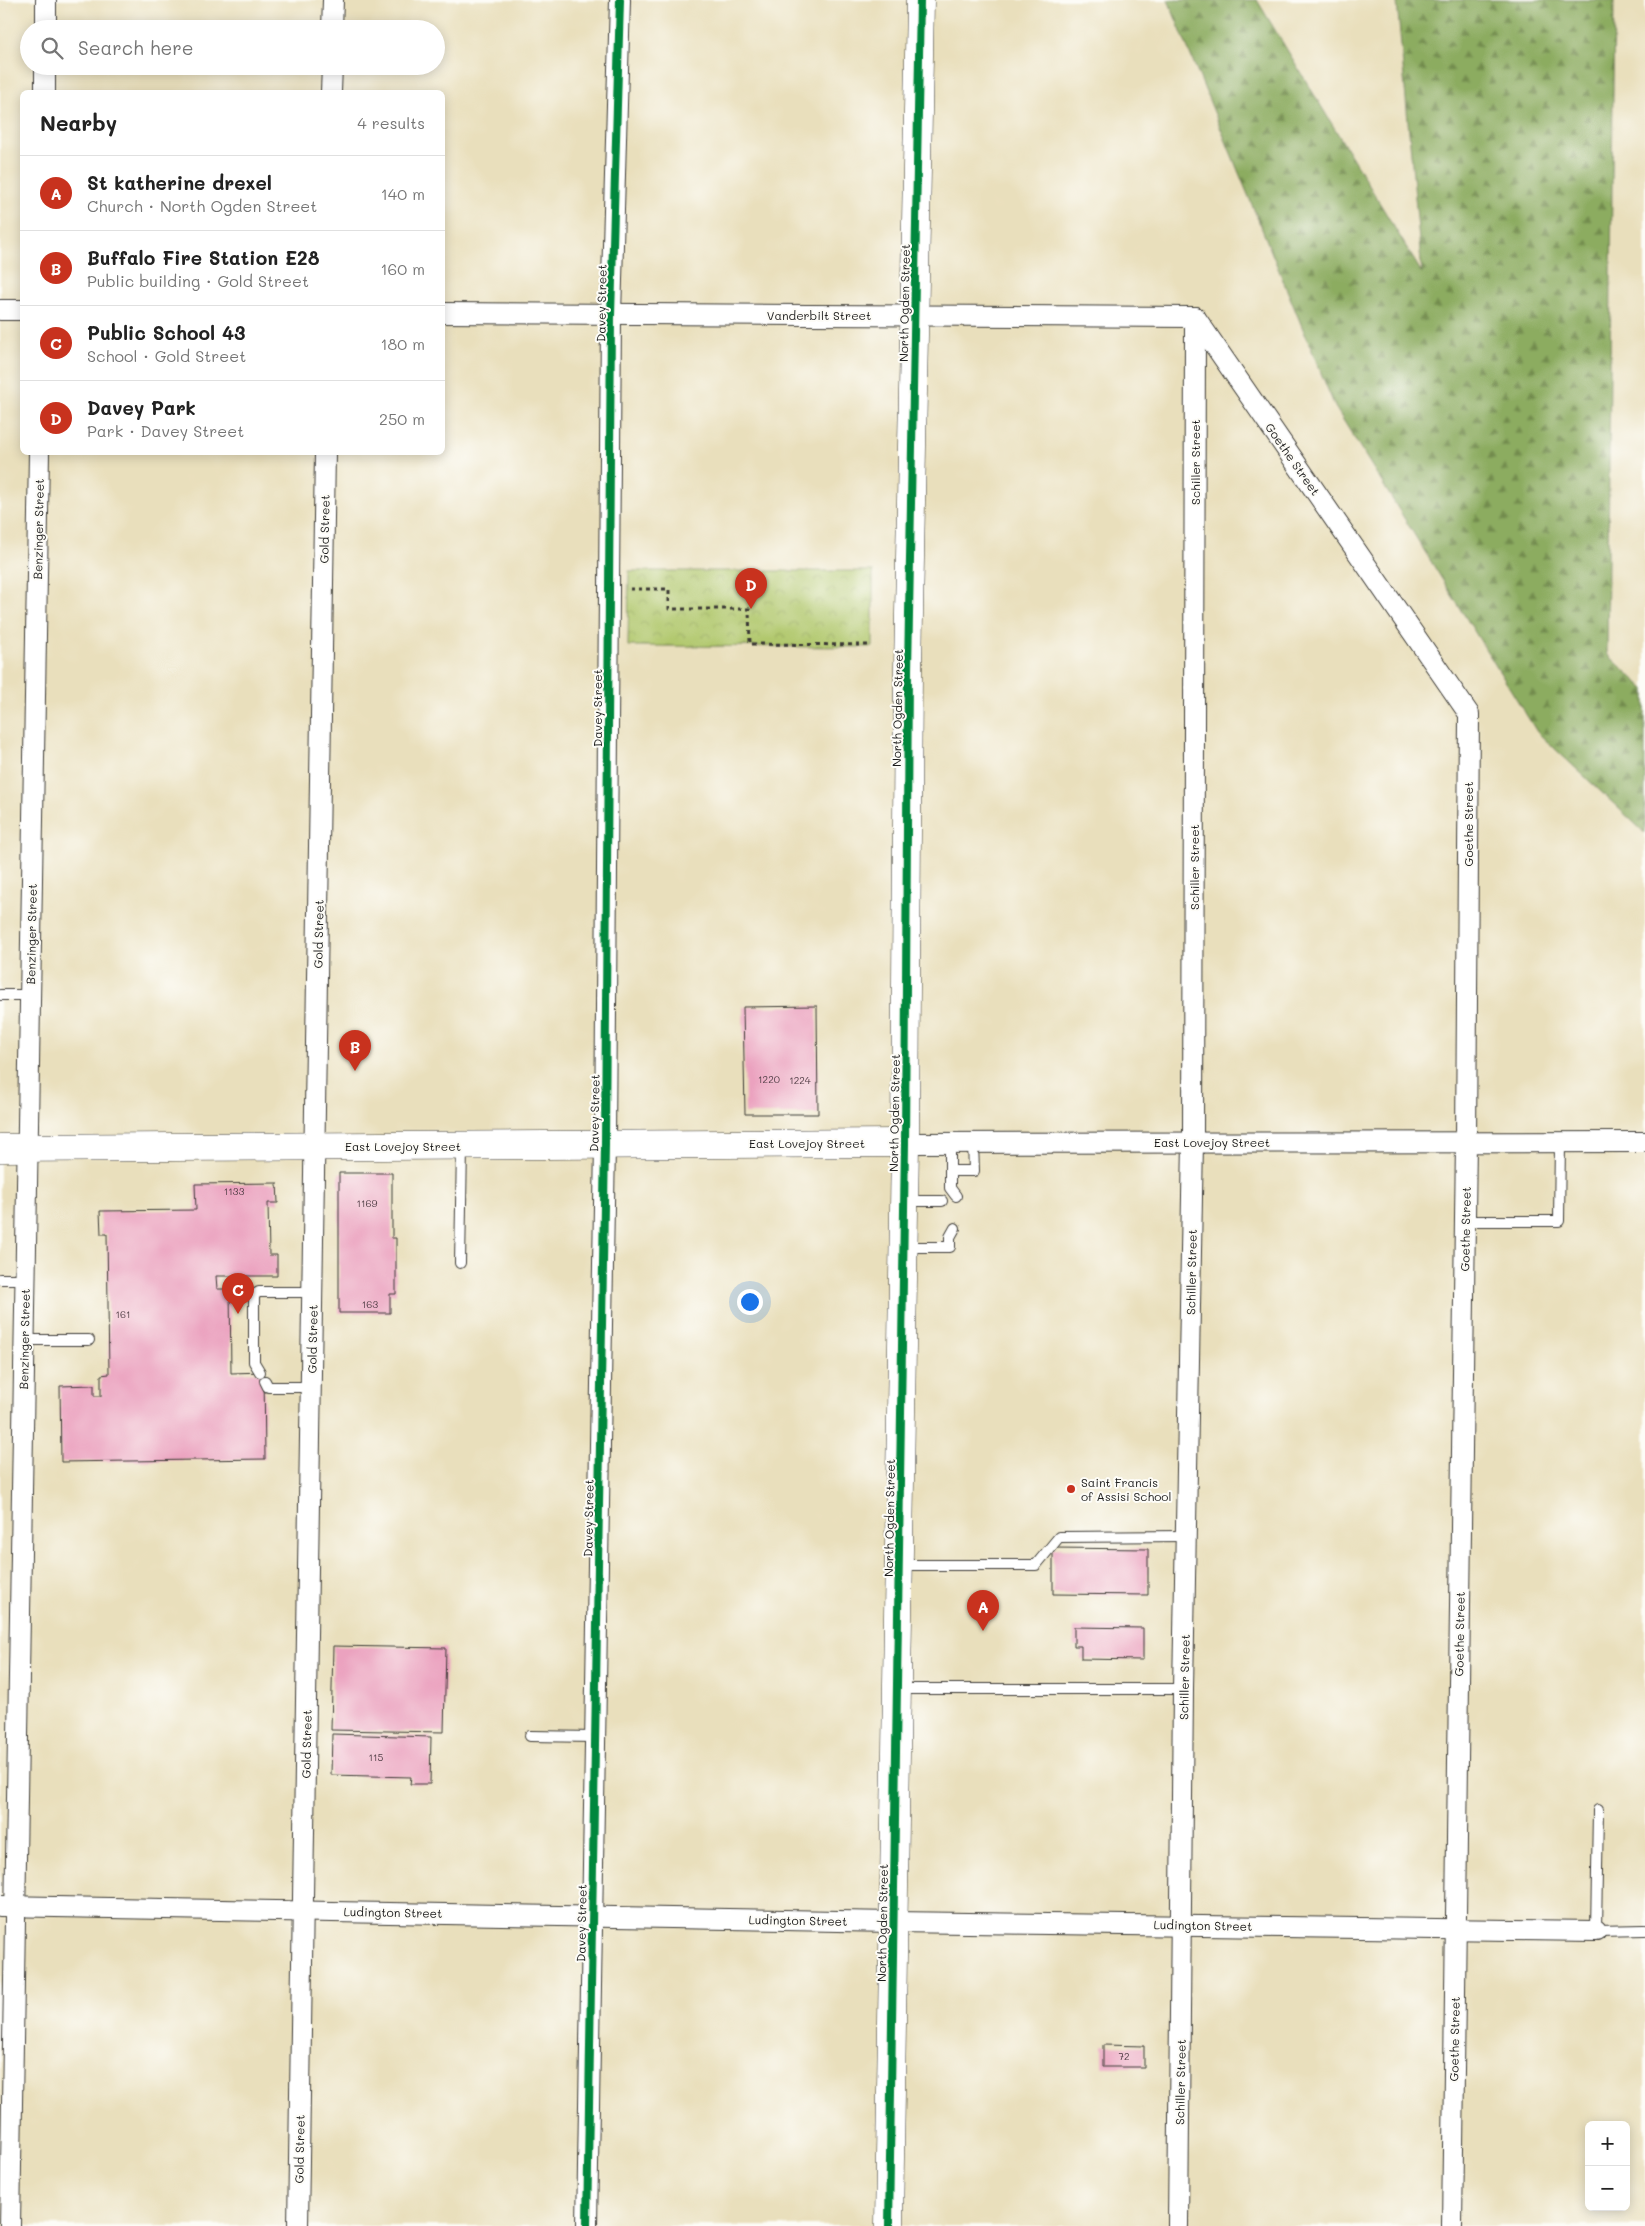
<!DOCTYPE html>
<html lang="en">
<head>
<meta charset="utf-8">
<style>
	body { margin:0; font-family:Mali,sans-serif; background:#f6f6f6; color:#222 }
	.controls { position:absolute; right:15px; bottom:15px; display:grid; overflow:hidden; border-radius:8px; box-shadow:0 2px 12px #0003 }
	.controls button { width:45px; height:45px; display:grid; place-items:center; padding:0; border:0; border-bottom:1px solid #e0e0e0; background:#fff; color:#222; font:25px sans-serif }
	.you { position:absolute; left:749px; top:1301px; width:18px; height:18px; margin:-12px; border:4px solid #fff; border-radius:50%; background:#1a73e8; box-shadow:0 0 0 8px #1a73e833 }
	.badge { display:grid; place-items:center; width:32px; height:32px; border-radius:50%; background:#c8321e; color:#fff; font-size:16px; font-weight:700 }
	.pin { position:absolute; translate:-50% -41px; filter:drop-shadow(0 1px 2px #0008) }
	.pin::after { content:''; position:absolute; top:26px; width:18px; height:15px; background:inherit; clip-path:polygon(0 0,100% 0,50% 100%) }
	.list { margin:0; padding:0; list-style:none }
	h2 { display:flex; justify-content:space-between; align-items:center; height:65px; margin:0; padding:0 20px; font-size:21px }
	h2 small { font-size:16px; font-weight:400; color:#767676 }
	.list li { display:grid; grid-template-columns:32px 1fr auto; gap:15px; align-items:center; box-sizing:border-box; height:75px; padding:0 20px; border-top:1px solid #e0e0e0 }
	.list b { display:block; font-size:19px; white-space:nowrap }
	.list p { margin:0; font-size:16px; white-space:nowrap; color:#767676 }
	.list em { font-size:16px; font-style:normal; color:#767676 }
	.icon { flex:none; width:28px; height:28px; fill:none; stroke:currentColor; stroke-width:2; stroke-linecap:round; stroke-linejoin:round }
	.map { position:relative; flex:none; width:1645px; height:2226px; overflow:hidden }
	.search { position:absolute; background:#fff; box-shadow:0 2px 12px #0003; left:20px; top:20px; width:425px; height:55px; display:flex; align-items:center; gap:12px; box-sizing:border-box; padding:0 18px; border-radius:28px; color:#767676; font-size:19px }
	.panel { position:absolute; background:#fff; box-shadow:0 2px 12px #0003; left:20px; top:90px; width:425px; height:365px; border-radius:8px }
	.map>svg:first-child { display:block }
	.forest { fill:url(#forest-firs); stroke:#54643e }
	.park { fill:url(#park-crowns); stroke:#667244 }
	.building { fill:#eba2bf }
	.lines { fill:none; stroke-linecap:round; stroke-linejoin:round }
	.lane-casing { stroke:#3b3934; stroke-width:12 }
	.street-casing { stroke:#3b3934; stroke-width:22 }
	.secondary-casing { stroke:#3b3934; stroke-width:29 }
	.path { stroke:#3b3934; stroke-width:3; stroke-dasharray:4 4; stroke-linecap:butt }
	.lane { stroke:#fff; stroke-width:10 }
	.street { stroke:#fff; stroke-width:20 }
	.secondary { stroke:#fff; stroke-width:28 }
	.cycleway-casing { stroke:#fdfcf7; stroke-width:11 }
	.cycleway { stroke:#00873e; stroke-width:8 }
	.poi-dot { fill:#c8321e; stroke:#fdfcf7; stroke-width:2 }
	.labels { text-anchor:middle; dominant-baseline:central; stroke-width:4; stroke-linejoin:round; paint-order:stroke }
	.number-label { font-size:10px; fill:#503e45 }
	.street-label { font-size:12px; fill:#1c1c1c; stroke:#fdfcf7 }
	.poi-label { font-size:12px; fill:#1c1c1c; stroke:#fdfcf7; text-anchor:start }
</style>
</head>
<body>
<div class="map">
<svg width="1645" height="2226" viewBox="0 0 1645 2226">
	<defs>
		<pattern id="forest-firs" width="22" height="20" patternUnits="userSpaceOnUse" patternTransform="scale(1.25)"><rect width="22" height="20" fill="#8cac60"/><path d="M5 1l3.5 6h-7zM16 11l3.5 6h-7z" fill="#728b4e"/></pattern>
		<pattern id="park-crowns" width="20" height="18" patternUnits="userSpaceOnUse" patternTransform="scale(1.25)"><rect width="20" height="18" fill="#b1c86d"/><path d="M2 6a3 3 0 1 1 6 0M12 15a3 3 0 1 1 6 0" fill="none" stroke="#98ab5e"/></pattern>
	</defs>
	<rect width="100%" height="100%" fill="#fdfcf7"/>
	<filter id="ink" filterUnits="userSpaceOnUse"><feTurbulence type="fractalNoise" baseFrequency=".02" numOctaves="2"/><feDisplacementMap in="SourceGraphic" scale="10" xChannelSelector="R" yChannelSelector="G"/><feConvolveMatrix kernelMatrix="1 2 1 2 8 2 1 2 1" color-interpolation-filters="sRGB"/></filter>
	<filter id="wash" filterUnits="userSpaceOnUse"><feTurbulence type="fractalNoise" baseFrequency=".0096" numOctaves="4" result="noise"/><feDisplacementMap in="SourceGraphic" scale="20" xChannelSelector="R" yChannelSelector="G"/><feGaussianBlur stdDeviation="1.12" result="paint"/><feColorMatrix in="noise" values="0 0 0 0 0 0 0 0 0 0 0 0 0 0 0 0 0 1.4 0 .05"/><feComposite in="paint" operator="in"/></filter>
	<g filter="url(#wash)">
		<rect width="100%" height="100%" fill="#e9dfbc"/>
		<path class="forest" d="M1168,0H1257L1422,273L1397,2L1405,0H1614L1607,654L1645,689V833L1537,732L1335,407Z"/>
		<path class="park" d="M629,571H873V647L628,646Z"/>
		<g id="blocks">
			<g class="building">
				<path d="M817,1006L818,1114H745L743,1007Z"/>
				<path d="M339,1173H392V1238H396V1294H390V1313H339Z"/>
				<path d="M277,1183L278,1203H268L269,1255H277V1276H216L217,1289H230L231,1373L264,1372L265,1459L61,1462L60,1386L94,1385V1396H101V1375L109,1374L107,1234H101L100,1211L196,1210L195,1184Z"/>
				<path d="M1053,1548L1148,1549V1595L1053,1594Z"/>
				<path d="M1074,1627L1143,1628V1660L1081,1659V1646H1074Z"/>
				<path d="M333,1646L446,1648L444,1732L331,1730Z"/>
				<path d="M332,1734L431,1737L430,1784H410L411,1777L331,1775Z"/>
				<path d="M1103,2045L1144,2046V2067H1103Z"/>
			</g>
		</g>
	</g>
	<g filter="url(#ink)">
		<use href="#blocks" fill-opacity="0" stroke="#3b3934" stroke-width="1"/>
		<g class="lines">
			<defs>
				<g id="lane">
					<path d="M0,995H30"/>
					<path d="M950,1143V1188L956,1196"/>
					<path d="M950,1171H974L973,1143"/>
					<path d="M905,1201H942"/>
					<path d="M1465,1221H1559L1560,1142"/>
					<path d="M904,1247H950V1237L955,1228"/>
					<path d="M460,1263L462,1147"/>
					<path d="M0,1279H25"/>
					<path d="M24,1340H89"/>
					<path d="M260,1372L254,1362V1295L259,1292H313"/>
					<path d="M265,1381L268,1387H312"/>
					<path d="M900,1565H1036L1059,1537L1186,1536"/>
					<path d="M898,1689H1183"/>
					<path d="M530,1736L595,1737"/>
					<path d="M1598,1810L1596,1931L1645,1930"/>
				</g>
				<g id="street">
					<path d="M46,29V0"/>
					<path d="M332,29L333,0"/>
					<path d="M45,92V66"/>
					<path d="M331,92L332,66"/>
					<path d="M0,310H22"/>
					<path d="M442,313L1195,317"/>
					<path d="M1195,317L1469,714L1466,1141L1452,2226"/>
					<path d="M905,1143L1645,1142"/>
					<path d="M0,1906L893,1922L1596,1931"/>
					<path d="M10,2226L39,452"/>
					<path d="M298,2226L325,452"/>
					<path d="M587,2226L605,1144L611,315L620,0"/>
					<path d="M1178,2226L1183,1689L1193,1142L1195,317"/>
				</g>
				<g id="secondary">
					<path d="M0,1148L905,1143"/>
					<path d="M889,2226L905,1143L908,670L920,0"/>
				</g>
			</defs>
			<use href="#lane" class="lane-casing"/>
			<use href="#street" class="street-casing"/>
			<use href="#secondary" class="secondary-casing"/>
			<path class="path" d="M630,589H669V609H749L750,644L871,645"/>
			<use href="#lane" class="lane"/>
			<use href="#street" class="street"/>
			<use href="#secondary" class="secondary"/>
			<defs>
				<g id="cycleway">
					<path d="M587,2226L605,1144L611,315L620,0"/>
					<path d="M889,2226L905,1143L908,670L920,0"/>
				</g>
			</defs>
			<use href="#cycleway" class="cycleway-casing"/>
			<use href="#cycleway" class="cycleway"/>
		</g>
	</g>
	<circle class="poi-dot" cx="1071" cy="1489" r="5"/>
	<g class="labels">
		<g class="number-label">
			<text x="769" y="1079">1220</text>
			<text x="800" y="1080">1224</text>
			<text x="234" y="1191">1133</text>
			<text x="367" y="1203">1169</text>
			<text x="370" y="1304">163</text>
			<text x="123" y="1314">161</text>
			<text x="376" y="1757">115</text>
			<text x="1124" y="2056">72</text>
		</g>
		<g class="street-label">
			<text transform="translate(601 303) rotate(-89)">Davey Street</text>
			<text transform="translate(904 303) rotate(-89)">North Ogden Street</text>
			<text x="819" y="315">Vanderbilt Street</text>
			<text transform="translate(1293 459) rotate(55)">Goethe Street</text>
			<text transform="translate(1195 462) rotate(-90)">Schiller Street</text>
			<text transform="translate(38 529) rotate(-89)">Benzinger Street</text>
			<text transform="translate(324 529) rotate(-89)">Gold Street</text>
			<text transform="translate(597 708) rotate(-90)">Davey Street</text>
			<text transform="translate(897 708) rotate(-89)">North Ogden Street</text>
			<text transform="translate(1468 824) rotate(-90)">Goethe Street</text>
			<text transform="translate(1194 867) rotate(-90)">Schiller Street</text>
			<text transform="translate(31 934) rotate(-89)">Benzinger Street</text>
			<text transform="translate(318 934) rotate(-89)">Gold Street</text>
			<text transform="translate(594 1113) rotate(-89)">Davey Street</text>
			<text transform="translate(894 1113) rotate(-89)">North Ogden Street</text>
			<text x="1212" y="1142">East Lovejoy Street</text>
			<text x="807" y="1143">East Lovejoy Street</text>
			<text x="403" y="1146">East Lovejoy Street</text>
			<text transform="translate(1465 1229) rotate(-89)">Goethe Street</text>
			<text transform="translate(1191 1272) rotate(-89)">Schiller Street</text>
			<text transform="translate(24 1339) rotate(-89)">Benzinger Street</text>
			<text transform="translate(312 1339) rotate(-89)">Gold Street</text>
			<text transform="translate(588 1518) rotate(-89)">Davey Street</text>
			<text transform="translate(889 1518) rotate(-89)">North Ogden Street</text>
			<text transform="translate(1459 1634) rotate(-89)">Goethe Street</text>
			<text transform="translate(1184 1677) rotate(-89)">Schiller Street</text>
			<text transform="translate(306 1744) rotate(-89)">Gold Street</text>
			<text transform="translate(393 1912) rotate(1)">Ludington Street</text>
			<text transform="translate(798 1920) rotate(1)">Ludington Street</text>
			<text transform="translate(581 1923) rotate(-89)">Davey Street</text>
			<text transform="translate(882 1923) rotate(-89)">North Ogden Street</text>
			<text transform="translate(1203 1925) rotate(1)">Ludington Street</text>
			<text transform="translate(1454 2039) rotate(-89)">Goethe Street</text>
			<text transform="translate(1180 2082) rotate(-89)">Schiller Street</text>
			<text transform="translate(299 2149) rotate(-89)">Gold Street</text>
		</g>
		<g class="poi-label">
			<text x="1081" y="1482">Saint Francis<tspan x="1081" dy="14">of Assisi School</tspan></text>
		</g>
	</g>
</svg>
<div class="controls">
<button>+</button>
<button>−</button>
</div>
<div class="you"></div>
<div class="pin badge" style="left:983px;top:1631px">A</div>
<div class="pin badge" style="left:355px;top:1071px">B</div>
<div class="pin badge" style="left:238px;top:1314px">C</div>
<div class="pin badge" style="left:751px;top:609px">D</div>
<div class="search"><svg class="icon" aria-label="search" viewBox="0 0 24 24"><circle cx="10" cy="10" r="6"/><path d="M15 15l6 6"/></svg>Search here</div>
<section class="panel">
<h2>Nearby<small>4 results</small></h2>
<ul class="list">
<li><span class="badge">A</span><div><b>St katherine drexel</b><p>Church · North Ogden Street</p></div><em>140 m</em></li>
<li><span class="badge">B</span><div><b>Buffalo Fire Station E28</b><p>Public building · Gold Street</p></div><em>160 m</em></li>
<li><span class="badge">C</span><div><b>Public School 43</b><p>School · Gold Street</p></div><em>180 m</em></li>
<li><span class="badge">D</span><div><b>Davey Park</b><p>Park · Davey Street</p></div><em>250 m</em></li>
</ul>
</section>
</div>
</body>
</html>
